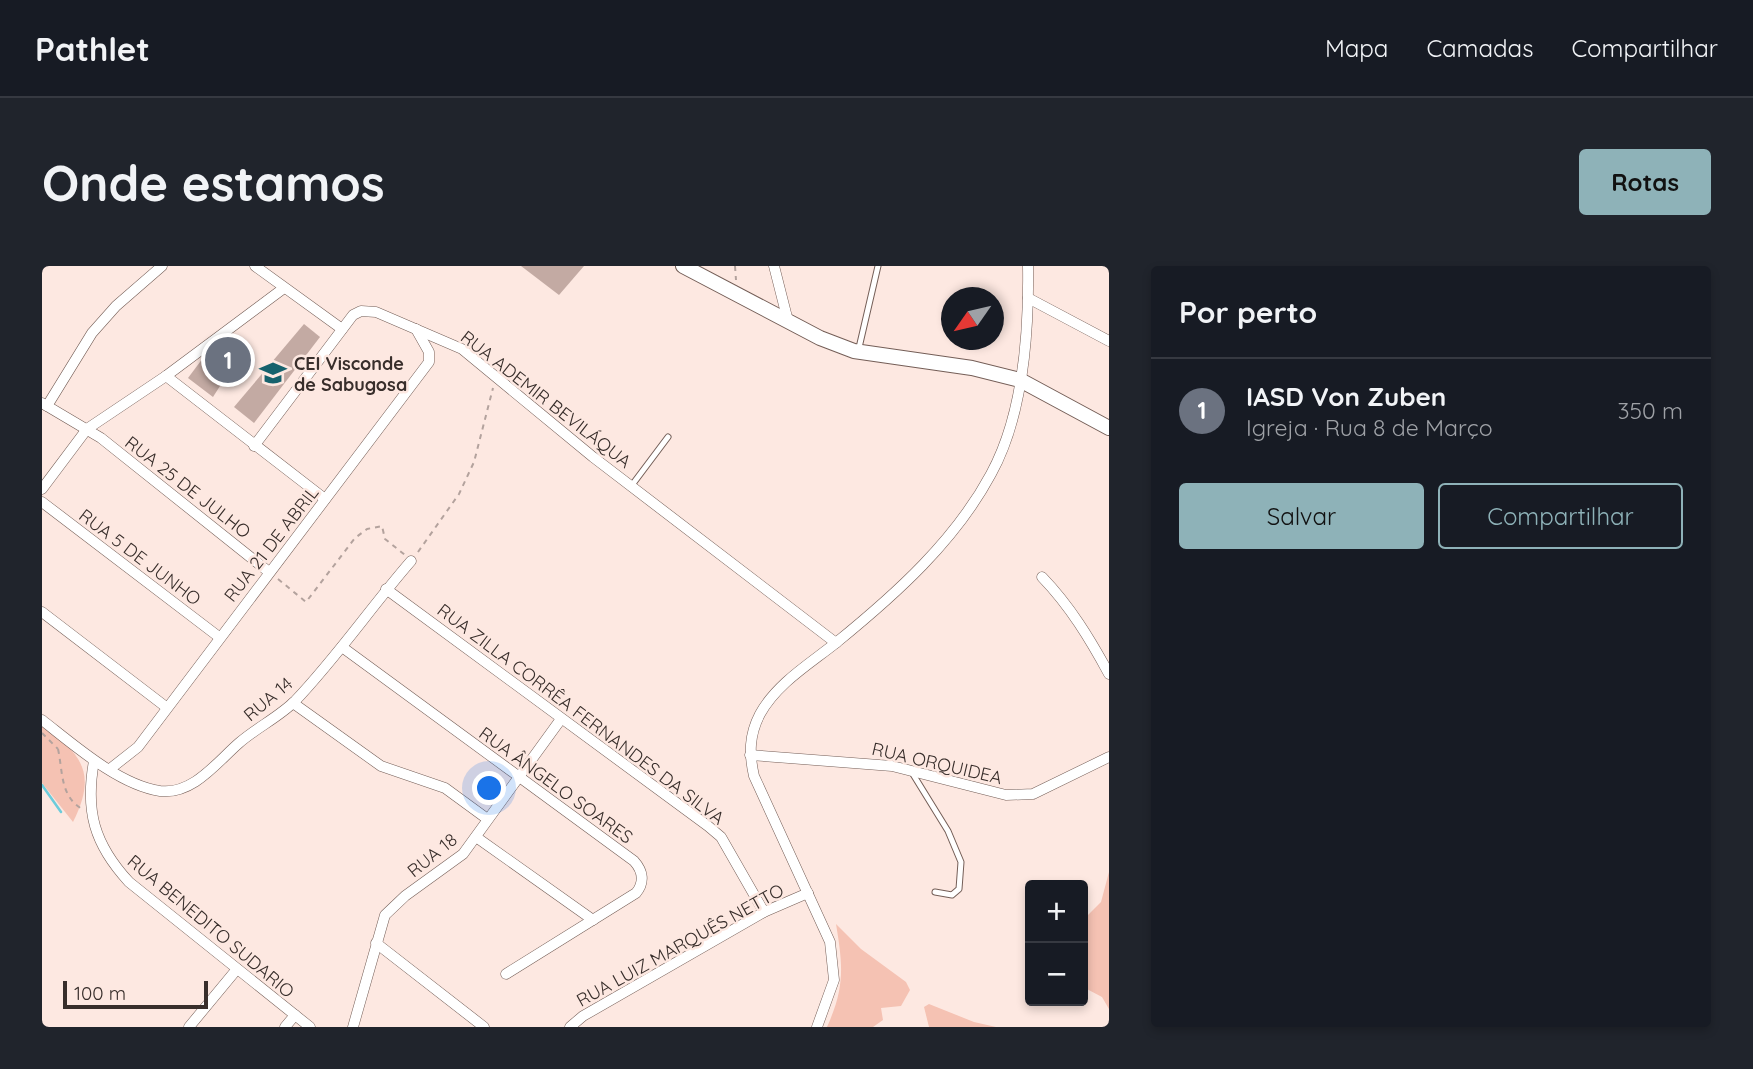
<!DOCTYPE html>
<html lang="pt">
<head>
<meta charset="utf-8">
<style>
	body { margin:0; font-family:Quicksand,sans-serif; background:#20242c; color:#f1f3f6 }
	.controls { position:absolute; right:21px; bottom:21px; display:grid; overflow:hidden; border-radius:7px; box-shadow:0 4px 10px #0003 }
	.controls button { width:63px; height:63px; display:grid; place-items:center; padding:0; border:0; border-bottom:2px solid #363941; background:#171b24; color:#f1f3f6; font:35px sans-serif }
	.compass { position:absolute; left:899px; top:21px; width:63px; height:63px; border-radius:50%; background:#171b24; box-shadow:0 4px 10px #0003; rotate:236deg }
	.scale { position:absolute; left:21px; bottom:18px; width:145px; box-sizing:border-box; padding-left:7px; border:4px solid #382e2b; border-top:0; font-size:19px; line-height:24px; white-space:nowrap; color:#382e2b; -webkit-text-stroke:5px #fde8e1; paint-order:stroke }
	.you { position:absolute; left:448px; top:523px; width:24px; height:24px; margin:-18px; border:5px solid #fff; border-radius:50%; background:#1a73e8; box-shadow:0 0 0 10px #1a73e833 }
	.badge { display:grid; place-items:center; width:46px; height:46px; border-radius:50%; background:#8eb2b8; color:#fff; font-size:23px; font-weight:700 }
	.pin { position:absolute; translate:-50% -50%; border:4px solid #fff; box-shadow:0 2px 7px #0006 }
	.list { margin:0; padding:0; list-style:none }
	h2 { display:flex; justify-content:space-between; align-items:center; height:91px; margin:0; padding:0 28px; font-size:30px }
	h2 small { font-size:23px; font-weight:400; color:#9ea1a6 }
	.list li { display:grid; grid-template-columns:46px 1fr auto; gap:21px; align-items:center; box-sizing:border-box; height:105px; padding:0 28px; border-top:2px solid #363941 }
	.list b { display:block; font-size:26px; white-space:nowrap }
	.list p { margin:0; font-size:23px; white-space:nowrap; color:#9ea1a6 }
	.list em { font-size:23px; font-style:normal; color:#9ea1a6 }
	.actions { display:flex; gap:14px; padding:21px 28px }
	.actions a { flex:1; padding:16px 0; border:2px solid #8eb2b8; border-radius:7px; text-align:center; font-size:24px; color:#8eb2b8 }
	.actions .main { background:#8eb2b8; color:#111 }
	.map { position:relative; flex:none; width:1067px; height:761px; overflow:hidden; border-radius:7px }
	header { display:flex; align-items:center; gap:42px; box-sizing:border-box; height:98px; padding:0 35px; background:#171b24; border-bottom:2px solid #363941 }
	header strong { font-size:33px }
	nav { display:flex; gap:38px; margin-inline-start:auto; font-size:24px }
	.intro { display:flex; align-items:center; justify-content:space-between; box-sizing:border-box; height:168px; padding:0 42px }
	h1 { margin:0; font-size:49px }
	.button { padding:18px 32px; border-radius:7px; background:#8eb2b8; color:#111; font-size:24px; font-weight:700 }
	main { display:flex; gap:42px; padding:0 42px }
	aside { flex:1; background:#171b24; border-radius:7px; box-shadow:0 4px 10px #0003 }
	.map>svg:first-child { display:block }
	.green { fill:#f5c2b3 }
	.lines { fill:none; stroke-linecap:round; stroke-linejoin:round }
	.stream { stroke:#6cccdb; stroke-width:2.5 }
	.building { fill:#c3aaa3 }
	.lane-casing { stroke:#745e57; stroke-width:7 }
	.street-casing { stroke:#745e57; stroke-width:11 }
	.secondary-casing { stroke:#745e57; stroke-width:16 }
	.path { stroke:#b3a29d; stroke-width:2; stroke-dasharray:5 5; stroke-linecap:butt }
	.lane { stroke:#fff; stroke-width:5 }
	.street { stroke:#fff; stroke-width:10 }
	.secondary { stroke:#fff; stroke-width:14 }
	.labels { text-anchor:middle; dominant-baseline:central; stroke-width:5; stroke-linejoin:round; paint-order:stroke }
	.poi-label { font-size:18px; font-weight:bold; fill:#382e2b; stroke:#fde8e1; text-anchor:start }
	.street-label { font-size:18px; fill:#382e2b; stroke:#fde8e1 }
</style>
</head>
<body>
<header>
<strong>Pathlet</strong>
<nav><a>Mapa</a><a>Camadas</a><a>Compartilhar</a></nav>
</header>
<div class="intro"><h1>Onde estamos</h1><a class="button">Rotas</a></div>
<main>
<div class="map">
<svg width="1067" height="761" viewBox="0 0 1067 761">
	<rect width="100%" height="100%" fill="#fde8e1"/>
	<g class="green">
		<path d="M0,459C39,488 56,506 31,556L0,517Z"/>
		<path d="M1067,606V743L1060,731L1041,721V654L1059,636Z"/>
		<path d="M794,658L819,683L864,716L868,724L859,740L839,742L841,754L831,761H785C803,721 801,700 794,658Z"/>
		<path d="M887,738L932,756L954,761H887L882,741Z"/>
	</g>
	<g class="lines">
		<path class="stream" d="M0,519L19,546"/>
	</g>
	<g class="building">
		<path d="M479,0H542L517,29Z"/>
		<path d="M262,58L278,71L212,157L192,141Z"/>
		<path d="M183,75L205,106L191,117L185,109L171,131L146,112L161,92Z"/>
	</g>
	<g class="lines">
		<defs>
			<g id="lane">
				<path d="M816,86L836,0"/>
				<path d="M590,219L626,171"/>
				<path d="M869,505L906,565L919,596L917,623L910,629L893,626"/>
			</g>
			<g id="street">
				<path d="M213,0L300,63"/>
				<path d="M732,0L746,55"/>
				<path d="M986,32L1067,75"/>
				<path d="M124,110L283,233"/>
				<path d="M0,137L59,172L227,306"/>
				<path d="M5,140L50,67L74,40L120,0"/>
				<path d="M212,180L311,49L319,45L334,46L420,83L551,191L794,377"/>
				<path d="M0,223L45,163L124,110L242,22"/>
				<path d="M0,236L177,371"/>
				<path d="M1000,311C1028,340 1048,373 1067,408"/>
				<path d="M344,323L666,560L679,571L722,646"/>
				<path d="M0,346L124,441"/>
				<path d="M300,381L592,595C601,605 603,616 594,627L464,708"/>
				<path d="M251,437L339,500L403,522L444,552"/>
				<path d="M0,454C32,479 77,519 118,525C151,529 175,496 197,477C214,462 237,451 253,435C295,391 329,341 369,295"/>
				<path d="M708,489L850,500L964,529L991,528L1067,491"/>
				<path d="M52,495C43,545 52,578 87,616L268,761"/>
				<path d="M68,503L96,481L387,96V86L374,63"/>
				<path d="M434,571L551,654"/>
				<path d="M334,677L442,761"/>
				<path d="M147,761L195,703"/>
				<path d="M243,761L253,749"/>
				<path d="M311,761L343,649L363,630L421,588L519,453"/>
				<path d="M528,761L541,750L722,646L766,627"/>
				<path d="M775,761L792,714L788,676L712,510C707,488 707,469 718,448C735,417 769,397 795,376C854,328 913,275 949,208C981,150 987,65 986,0"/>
			</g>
			<path id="secondary" d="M641,0L778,72L812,85L930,102L978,114L1067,162"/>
		</defs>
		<use href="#lane" class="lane-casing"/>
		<use href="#street" class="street-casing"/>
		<use href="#secondary" class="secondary-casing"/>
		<g class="path">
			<path d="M693,0L694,14"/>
			<path d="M376,286L417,228L432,196L451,122"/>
			<path d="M236,313L264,336L313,272L325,263L340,260L343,273L363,289"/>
			<path d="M0,467L16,483"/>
			<path d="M16,483C21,506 18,530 40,543"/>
		</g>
		<use href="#lane" class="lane"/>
		<use href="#street" class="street"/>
		<use href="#secondary" class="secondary"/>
	</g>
	<defs>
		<symbol id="school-bare" viewBox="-9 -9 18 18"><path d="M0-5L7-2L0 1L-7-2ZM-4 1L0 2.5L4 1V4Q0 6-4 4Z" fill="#16626d" stroke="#fde8e1" stroke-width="2.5" paint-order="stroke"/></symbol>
	</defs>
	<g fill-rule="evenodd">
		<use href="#school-bare" x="212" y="88" width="38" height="38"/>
	</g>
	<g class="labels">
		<g class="poi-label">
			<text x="252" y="97">CEI Visconde<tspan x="252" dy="21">de Sabugosa</tspan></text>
		</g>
		<g class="street-label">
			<text transform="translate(504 133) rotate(38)">RUA ADEMIR BEVILÁQUA</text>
			<text transform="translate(146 221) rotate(38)">RUA 25 DE JULHO</text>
			<text transform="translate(229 278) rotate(-52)">RUA 21 DE ABRIL</text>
			<text transform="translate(98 291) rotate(37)">RUA 5 DE JUNHO</text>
			<text transform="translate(226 433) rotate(-40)">RUA 14</text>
			<text transform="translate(539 448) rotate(37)">RUA ZILLA CORRÊA FERNANDES DA SILVA</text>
			<text transform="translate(895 497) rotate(13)">RUA ORQUIDEA</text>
			<text transform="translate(514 519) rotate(36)">RUA ÂNGELO SOARES</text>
			<text transform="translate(390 589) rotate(-39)">RUA 18</text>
			<text transform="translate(169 660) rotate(40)">RUA BENEDITO SUDARIO</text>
			<text transform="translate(638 679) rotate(-29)">RUA LUIZ MARQUÊS NETTO</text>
		</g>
	</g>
</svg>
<div class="controls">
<button>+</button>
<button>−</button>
</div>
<svg class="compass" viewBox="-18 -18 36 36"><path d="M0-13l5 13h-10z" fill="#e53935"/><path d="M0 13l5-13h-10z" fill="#9ea1a6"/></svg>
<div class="scale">100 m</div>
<div class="you"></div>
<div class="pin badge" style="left:186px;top:94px;background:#6b7280">1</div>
</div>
<aside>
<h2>Por perto<small></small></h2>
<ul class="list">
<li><span class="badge" style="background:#6b7280">1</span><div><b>IASD Von Zuben</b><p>Igreja · Rua 8 de Março</p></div><em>350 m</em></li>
</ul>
<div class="actions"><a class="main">Salvar</a><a>Compartilhar</a></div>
</aside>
</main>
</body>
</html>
